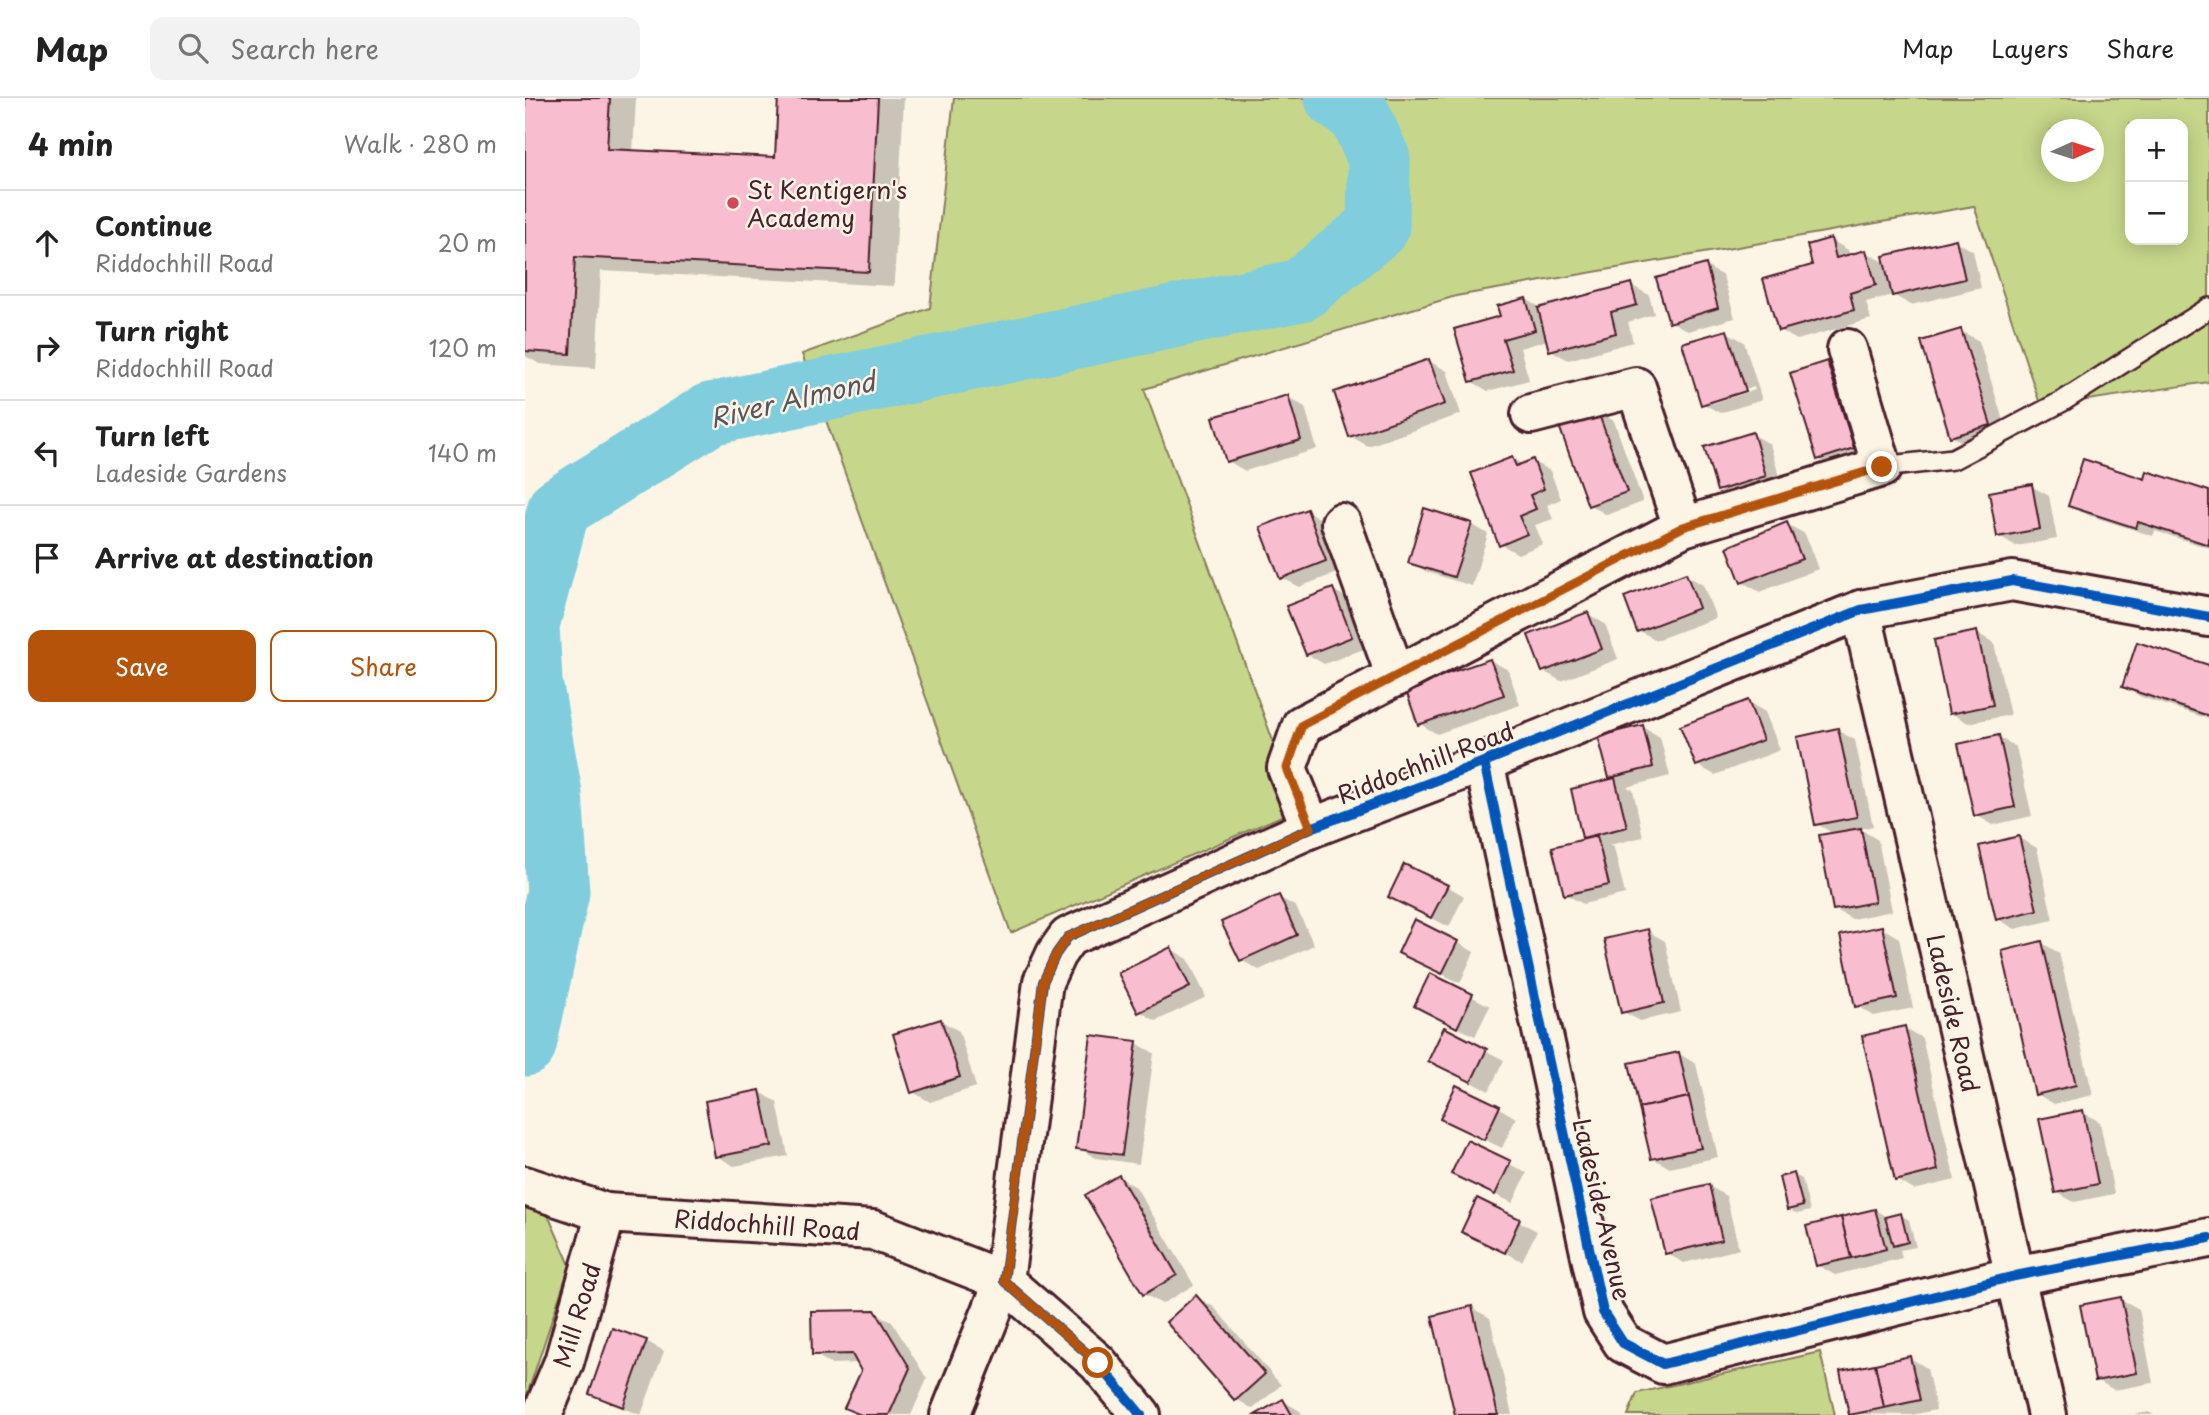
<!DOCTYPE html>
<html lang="en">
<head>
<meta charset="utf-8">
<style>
	body { margin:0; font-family:"Playpen Sans",sans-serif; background:#f2f2f2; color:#222 }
	.controls { position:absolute; right:21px; top:21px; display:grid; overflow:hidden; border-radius:14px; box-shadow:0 4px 18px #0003 }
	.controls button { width:63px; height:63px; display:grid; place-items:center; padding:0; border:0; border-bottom:2px solid #e0e0e0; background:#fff; color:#222; font:35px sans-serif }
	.compass { position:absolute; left:1516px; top:21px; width:63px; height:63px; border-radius:50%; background:#fff; box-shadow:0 4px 18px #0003; rotate:87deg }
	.stop { position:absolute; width:21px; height:21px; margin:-16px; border:5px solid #b45309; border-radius:50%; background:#fff }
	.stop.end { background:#b45309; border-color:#fff; box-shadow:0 2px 7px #0008 }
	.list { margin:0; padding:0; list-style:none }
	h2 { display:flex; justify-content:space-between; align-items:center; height:91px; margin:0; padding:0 28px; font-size:30px }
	h2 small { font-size:23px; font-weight:400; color:#767676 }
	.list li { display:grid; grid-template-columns:46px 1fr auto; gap:21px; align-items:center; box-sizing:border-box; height:105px; padding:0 28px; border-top:2px solid #e0e0e0 }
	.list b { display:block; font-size:26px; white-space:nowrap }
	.list p { margin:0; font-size:23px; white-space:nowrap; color:#767676 }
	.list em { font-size:23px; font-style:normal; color:#767676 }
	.actions { display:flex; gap:14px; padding:21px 28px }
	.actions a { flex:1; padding:16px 0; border:2px solid #b45309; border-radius:14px; text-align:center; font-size:24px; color:#b45309 }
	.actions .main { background:#b45309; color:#fff }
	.icon { flex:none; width:38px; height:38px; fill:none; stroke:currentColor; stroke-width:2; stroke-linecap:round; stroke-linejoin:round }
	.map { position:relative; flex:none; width:1684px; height:1317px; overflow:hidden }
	header { display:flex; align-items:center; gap:42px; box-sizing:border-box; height:98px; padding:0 35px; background:#fff; border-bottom:2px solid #e0e0e0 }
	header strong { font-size:33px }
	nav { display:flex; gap:38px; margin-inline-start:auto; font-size:24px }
	.search { width:490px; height:63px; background:#f2f2f2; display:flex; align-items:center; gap:18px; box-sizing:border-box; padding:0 24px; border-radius:14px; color:#767676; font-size:26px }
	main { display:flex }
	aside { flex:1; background:#fff }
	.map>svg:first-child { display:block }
	.green { fill:#c6d78b; stroke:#887b5b; stroke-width:2; fill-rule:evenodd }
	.shadow { fill:#0003; fill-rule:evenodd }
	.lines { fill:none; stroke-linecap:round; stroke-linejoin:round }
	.river { stroke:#7fcddd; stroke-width:63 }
	.building { fill:#f8becf; stroke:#4a1f2b; stroke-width:2 }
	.service-casing { stroke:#4a1f2b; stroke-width:24 }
	.minor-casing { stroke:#4a1f2b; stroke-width:44 }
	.service { stroke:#fcf5e5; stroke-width:19 }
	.minor { stroke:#fcf5e5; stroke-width:38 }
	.cycleway-casing { stroke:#fcf5e5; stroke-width:15 }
	.cycleway { stroke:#0057b8; stroke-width:10 }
	.route { stroke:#b45309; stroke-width:9 }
	.poi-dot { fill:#d1495b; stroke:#fcf5e5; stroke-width:2.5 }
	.labels { text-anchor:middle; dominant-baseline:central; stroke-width:5; stroke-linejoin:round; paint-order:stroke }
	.poi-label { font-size:24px; fill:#4a1f2b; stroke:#fcf5e5; text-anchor:start }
	.street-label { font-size:24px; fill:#4a1f2b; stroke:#fcf5e5 }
	.water-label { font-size:26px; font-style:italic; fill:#5a5360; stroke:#fcf5e5 }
</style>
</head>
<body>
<header>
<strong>Map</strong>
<div class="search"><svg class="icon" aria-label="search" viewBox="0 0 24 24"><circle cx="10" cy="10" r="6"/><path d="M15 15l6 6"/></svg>Search here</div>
<nav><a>Map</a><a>Layers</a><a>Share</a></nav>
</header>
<main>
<aside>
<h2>4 min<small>Walk · 280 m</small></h2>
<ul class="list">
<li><svg class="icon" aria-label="ahead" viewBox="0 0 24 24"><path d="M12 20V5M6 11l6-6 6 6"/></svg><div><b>Continue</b><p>Riddochhill Road</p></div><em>20 m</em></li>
<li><svg class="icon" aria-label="right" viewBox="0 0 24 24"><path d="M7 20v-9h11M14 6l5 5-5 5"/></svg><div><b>Turn right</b><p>Riddochhill Road</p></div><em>120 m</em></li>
<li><svg class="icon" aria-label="left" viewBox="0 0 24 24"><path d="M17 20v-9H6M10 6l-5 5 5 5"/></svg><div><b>Turn left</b><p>Ladeside Gardens</p></div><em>140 m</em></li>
<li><svg class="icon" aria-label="arrive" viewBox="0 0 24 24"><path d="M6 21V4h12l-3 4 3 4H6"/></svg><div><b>Arrive at destination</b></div></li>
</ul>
<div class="actions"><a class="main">Save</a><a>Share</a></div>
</aside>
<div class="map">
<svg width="1684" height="1317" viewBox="0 0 1684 1317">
	<rect width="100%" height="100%" fill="#fcf5e5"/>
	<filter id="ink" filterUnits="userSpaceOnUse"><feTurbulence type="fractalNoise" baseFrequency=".0143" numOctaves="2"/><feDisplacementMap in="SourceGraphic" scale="14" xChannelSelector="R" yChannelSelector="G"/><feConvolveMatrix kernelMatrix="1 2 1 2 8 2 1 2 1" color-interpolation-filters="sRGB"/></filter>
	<g filter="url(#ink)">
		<g class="green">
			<path d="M429,0H1684V284L1516,309L1449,108L931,198L619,291L773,711L486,835L277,256L405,210ZM1605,26H1658V142H1605ZM1526,32H1568V74H1526Z"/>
			<path d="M0,1102L19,1108L45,1167L0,1303Z"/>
			<path d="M1295,1254L1310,1317H1103L1112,1295Z"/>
		</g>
		<g class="shadow">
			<path d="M2,0H111L108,54L252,61L254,0H379L369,188L76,173L71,270L15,266L0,258Z"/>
			<path d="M1306,142L1323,152L1325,158L1341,154L1361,165L1430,143L1448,153L1456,190L1386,207L1368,197L1341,204L1346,221L1272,242L1254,232Z"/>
			<path d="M1181,168L1198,178L1210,220L1163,233L1145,223Z"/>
			<path d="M1106,187L1124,197L1129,216L1103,224L1108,244L1043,262L1026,252L1023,242L995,250L1004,282L963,293L946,283L1001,201L1018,211Z"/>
			<path d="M1436,233L1454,243L1482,336L1444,348L1427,338Z"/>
			<path d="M1202,234L1219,244L1237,302L1195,315L1177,305ZM1229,289L1230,292L1188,305V301Z"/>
			<path d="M904,263L922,273L936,316L843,348L825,338Z"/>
			<path d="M1302,265L1320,275L1345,360L1311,371L1293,361Z"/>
			<path d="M763,299L780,309L792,351L720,373L703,363Z"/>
			<path d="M1072,313L1089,323L1118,404L1082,417L1065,407Z"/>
			<path d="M1227,336L1245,346L1257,388L1211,402L1193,391Z"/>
			<path d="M987,360L998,367L1007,363L1025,373L1036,401L1022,407L1028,421L1010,427L1018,446L993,456L975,446Z"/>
			<path d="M1621,383L1684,395V450L1630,433L1628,438L1563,417L1545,407Z"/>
			<path d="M1506,388L1524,398L1532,441L1491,448L1474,438Z"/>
			<path d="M782,413L799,423L817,473L774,489L756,479Z"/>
			<path d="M946,426L963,436L947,488L902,474L885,464Z"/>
			<path d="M1262,426L1280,436L1293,471L1235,494L1217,484Z"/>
			<path d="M1161,477L1178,487L1191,520L1131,542L1113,532Z"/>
			<path d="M808,492L826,502L844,549L799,566L782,556Z"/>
			<path d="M1063,516L1080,526L1093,561L1036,583L1018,573Z"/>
			<path d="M1452,535L1469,545L1485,617L1443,625L1426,615Z"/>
			<path d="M965,562L983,572L995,607L912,636L895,626Z"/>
			<path d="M1684,569V621L1616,599L1599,589Z"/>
			<path d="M1223,604L1240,614L1255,652L1190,677L1172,667Z"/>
			<path d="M1118,629L1135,639L1145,678L1102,689L1108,692L1118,739L1084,747L1089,750L1100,796L1058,806L1040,796L1064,742L1059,739L1048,692L1091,682L1085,679Z"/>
			<path d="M1312,632L1330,642L1348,728L1335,731L1353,742L1367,813L1327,821L1309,811V736L1292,726Z"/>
			<path d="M1474,639L1491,649L1507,718L1468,727L1451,717Z"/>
			<path d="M1494,740L1512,750L1528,822L1490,831L1473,821Z"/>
			<path d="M922,788L939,798L924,829L880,806Z"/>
			<path d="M754,799L771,809L789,847L734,872L716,862Z"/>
			<path d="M1357,830L1374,840L1388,910L1349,918L1332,908Z"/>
			<path d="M1122,833L1140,843L1156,914L1115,923L1097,913Z"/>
			<path d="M932,844L949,854L935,885L893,864Z"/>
			<path d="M1517,845L1534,855L1568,997L1529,1006L1512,996Z"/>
			<path d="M646,851L663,861L681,899L631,923L614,913Z"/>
			<path d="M905,877L965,908L950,938L908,918Z"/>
			<path d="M416,923L434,933L451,989L405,1004L388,994Z"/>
			<path d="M1379,930L1397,940L1430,1082L1389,1092L1372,1082Z"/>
			<path d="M920,932L979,962L964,993L922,972Z"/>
			<path d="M611,945L629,955L614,1066L571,1060L553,1050Z"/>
			<path d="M1153,955L1171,966L1193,1059L1145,1070L1127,1060Z"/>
			<path d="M235,994L252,1004L263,1058L209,1068L192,1058Z"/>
			<path d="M974,1010L991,1020L977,1050L935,1030Z"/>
			<path d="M1557,1014L1575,1024L1589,1096L1549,1104L1531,1094Z"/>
			<path d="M943,1045L1002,1075L988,1105L946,1085Z"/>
			<path d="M1269,1077L1277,1081L1285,1113L1272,1116L1263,1111Z"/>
			<path d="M594,1079L611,1089L669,1187L637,1206L619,1196Z"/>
			<path d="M1184,1088L1201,1098L1214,1151L1159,1165L1141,1155Z"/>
			<path d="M953,1103L1012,1133L997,1163L955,1143Z"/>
			<path d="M1350,1112L1363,1120L1376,1117L1384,1122L1391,1149L1375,1152L1377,1160L1310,1177L1292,1167Z"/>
			<path d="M671,1199L689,1209L756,1287L728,1311L711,1301Z"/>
			<path d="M1596,1201L1614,1211L1628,1285L1589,1292L1572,1282Z"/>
			<path d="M947,1210L965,1220L987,1317H932Z"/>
			<path d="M349,1214L367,1224L402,1281L386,1317H335L322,1309L338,1273L333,1265L306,1266L289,1256Z"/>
			<path d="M121,1243L139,1253L116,1317L83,1305L66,1295Z"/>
			<path d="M1385,1260L1402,1270L1411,1312L1386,1317L1326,1316Z"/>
			<path d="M758,1303L775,1313L777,1317H734Z"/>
			<path d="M1623,1314L1629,1317H1609Z"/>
		</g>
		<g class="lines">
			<path class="river" d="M0,947L33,794L26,696L6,584L3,527L34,410L185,316L776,192L853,129L854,61L834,16L811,0"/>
		</g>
		<g class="building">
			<path d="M0,0H85L82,51L250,59L253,0H353L344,174L50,159L45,256L0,253Z"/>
			<path d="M1306,140L1311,160L1341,152L1351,187L1325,195L1329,212L1253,233L1238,181L1287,167L1282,147Z"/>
			<path d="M1431,141L1440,181L1367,198L1358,158Z"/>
			<path d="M1181,166L1193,210L1144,225L1131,180Z"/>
			<path d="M1106,185L1112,207L1086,214L1091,235L1024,253L1013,210Z"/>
			<path d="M1001,200L1010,232L978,241L988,272L945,284L929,231L975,218L972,208Z"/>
			<path d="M1436,231L1466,327L1425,339L1396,243Z"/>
			<path d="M1202,232L1221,293L1176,307L1157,245Z"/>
			<path d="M904,261L920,306L824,339L809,294Z"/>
			<path d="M1302,263L1329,350L1292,362L1265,275Z"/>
			<path d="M763,297L776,342L701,364L688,319Z"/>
			<path d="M1072,311L1102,394L1063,408L1033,325Z"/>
			<path d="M1228,334L1241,378L1192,393L1179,349Z"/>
			<path d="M987,359L991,368L1008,361L1019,391L1005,397L1011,411L994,418L1002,436L974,448L946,375Z"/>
			<path d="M1558,361L1620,381L1622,373L1684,393V447L1613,424L1611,430L1543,408Z"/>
			<path d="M1507,386L1515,431L1472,439L1464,394Z"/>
			<path d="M899,410L947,425L929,479L883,465Z"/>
			<path d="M782,411L801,463L755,481L735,429Z"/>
			<path d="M1262,424L1277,461L1216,485L1202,449Z"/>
			<path d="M1161,475L1174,510L1112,534L1099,499Z"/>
			<path d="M808,490L827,539L781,557L761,508Z"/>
			<path d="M1063,514L1077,551L1017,574L1003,537Z"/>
			<path d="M1452,533L1468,607L1424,616L1409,542Z"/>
			<path d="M1612,544L1684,567V618L1597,589Z"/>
			<path d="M965,561L979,597L893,627L880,590Z"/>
			<path d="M1223,602L1238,642L1171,668L1155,628Z"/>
			<path d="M1118,627L1128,669L1084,680L1073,638Z"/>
			<path d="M1313,630L1332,719L1290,727L1272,639Z"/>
			<path d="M1474,637L1490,709L1449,718L1433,646Z"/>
			<path d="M1090,680L1102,729L1057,740L1046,691Z"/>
			<path d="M1336,730L1350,804L1308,812L1294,737Z"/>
			<path d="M1072,738L1084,787L1039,797L1027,749Z"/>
			<path d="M1494,738L1512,812L1471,822L1454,748Z"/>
			<path d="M879,766L923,787L906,820L863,799Z"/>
			<path d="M754,797L772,837L715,863L696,824Z"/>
			<path d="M889,821L933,843L917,876L873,855Z"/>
			<path d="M1357,828L1372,900L1330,909L1315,837Z"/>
			<path d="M1123,831L1139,905L1096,915L1079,841Z"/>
			<path d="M1517,843L1551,987L1510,997L1477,853Z"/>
			<path d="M646,849L665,889L613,915L593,875Z"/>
			<path d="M905,875L948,896L932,930L889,908Z"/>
			<path d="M416,921L435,979L386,995L368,936Z"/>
			<path d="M1380,928L1413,1072L1370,1083L1337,938Z"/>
			<path d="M919,929L962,951L946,984L903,963Z"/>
			<path d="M566,937L612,943L597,1057L551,1051Z"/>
			<path d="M1154,954L1164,999L1114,1010L1104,965Z"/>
			<path d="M931,987L975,1008L959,1042L915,1021Z"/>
			<path d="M235,992L247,1048L190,1059L180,1003Z"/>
			<path d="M1164,999L1176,1050L1126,1061L1114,1010Z"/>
			<path d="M1558,1012L1573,1086L1530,1095L1514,1021Z"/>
			<path d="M942,1042L986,1063L970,1097L926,1076Z"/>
			<path d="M1269,1075L1278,1108L1262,1112L1254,1079Z"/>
			<path d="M594,1077L652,1177L618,1197L560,1097Z"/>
			<path d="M1184,1086L1197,1142L1140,1156L1126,1100Z"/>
			<path d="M952,1100L995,1121L980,1155L936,1134Z"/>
			<path d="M1350,1111L1361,1151L1326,1160L1316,1119Z"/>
			<path d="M1376,1115L1383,1144L1368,1148L1360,1119Z"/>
			<path d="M1316,1119L1326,1160L1291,1168L1281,1128Z"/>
			<path d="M671,1197L740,1276L710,1303L641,1224Z"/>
			<path d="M1596,1199L1612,1275L1570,1283L1555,1207Z"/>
			<path d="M947,1208L973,1317H930L907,1218Z"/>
			<path d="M350,1212L385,1270L364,1317H336L319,1310L336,1273L327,1256L287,1257L286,1213Z"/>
			<path d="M87,1230L122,1242L98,1309L64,1296Z"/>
			<path d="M1385,1258L1395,1302L1359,1310L1350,1266Z"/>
			<path d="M1350,1266L1359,1310L1324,1317L1315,1273Z"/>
			<path d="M758,1301L767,1317H730Z"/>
		</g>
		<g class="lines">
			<defs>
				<path id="service" d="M1357,369L1428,361L1538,303L1684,210"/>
				<g id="minor">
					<path d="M1006,316L1111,289L1158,429"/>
					<path d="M816,425L871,579"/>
					<path d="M1336,512L1522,1317"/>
					<path d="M959,664L1078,1214L1098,1245L1138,1266L1490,1178L1684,1140"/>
					<path d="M786,730L762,670L777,627L1158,429L1357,369L1322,251"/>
					<path d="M0,1088L81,1115L348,1132L479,1183L425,1317"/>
					<path d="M17,1317L39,1264L81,1115"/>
					<path d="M616,1317L573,1265L479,1183L518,884L531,856L543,839L786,730L959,664L1336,512L1487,483L1684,519"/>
				</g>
			</defs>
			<use href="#service" class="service-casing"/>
			<use href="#minor" class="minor-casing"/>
			<use href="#service" class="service"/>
			<use href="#minor" class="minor"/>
			<defs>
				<g id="cycleway">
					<path d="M959,664L1078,1214L1098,1245L1138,1266L1490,1178L1684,1140"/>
					<path d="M616,1317L573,1265L479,1183L518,884L531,856L543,839L786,730L959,664L1336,512L1487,483L1684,519"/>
				</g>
			</defs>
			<use href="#cycleway" class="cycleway-casing"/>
			<use href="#cycleway" class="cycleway"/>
		</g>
	</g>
	<g class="lines" filter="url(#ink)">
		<path class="route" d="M573,1265L479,1183L518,884L531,856L543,839L786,730L762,670L777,627L1158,429L1357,369"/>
	</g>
	<circle class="poi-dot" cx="208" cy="105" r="7"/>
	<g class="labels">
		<g class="poi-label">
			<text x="222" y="91">St Kentigern's<tspan x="222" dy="28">Academy</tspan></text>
		</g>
		<g class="street-label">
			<text transform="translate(900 664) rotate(-21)">Riddochhill Road</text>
			<text transform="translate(1429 915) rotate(77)">Ladeside Road</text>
			<text transform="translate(1078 1111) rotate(77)">Ladeside Avenue</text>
			<text transform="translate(242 1126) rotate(4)">Riddochhill Road</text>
			<text transform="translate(51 1217) rotate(-73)">Mill Road</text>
		</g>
		<g class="water-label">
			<text transform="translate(267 301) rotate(-13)">River Almond</text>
		</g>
	</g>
</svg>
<div class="controls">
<button>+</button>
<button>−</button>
</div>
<svg class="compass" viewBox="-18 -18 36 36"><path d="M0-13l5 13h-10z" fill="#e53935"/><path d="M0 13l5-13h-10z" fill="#767676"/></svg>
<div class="stop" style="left:573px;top:1265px"></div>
<div class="stop end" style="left:1357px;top:369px"></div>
</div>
</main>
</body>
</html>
